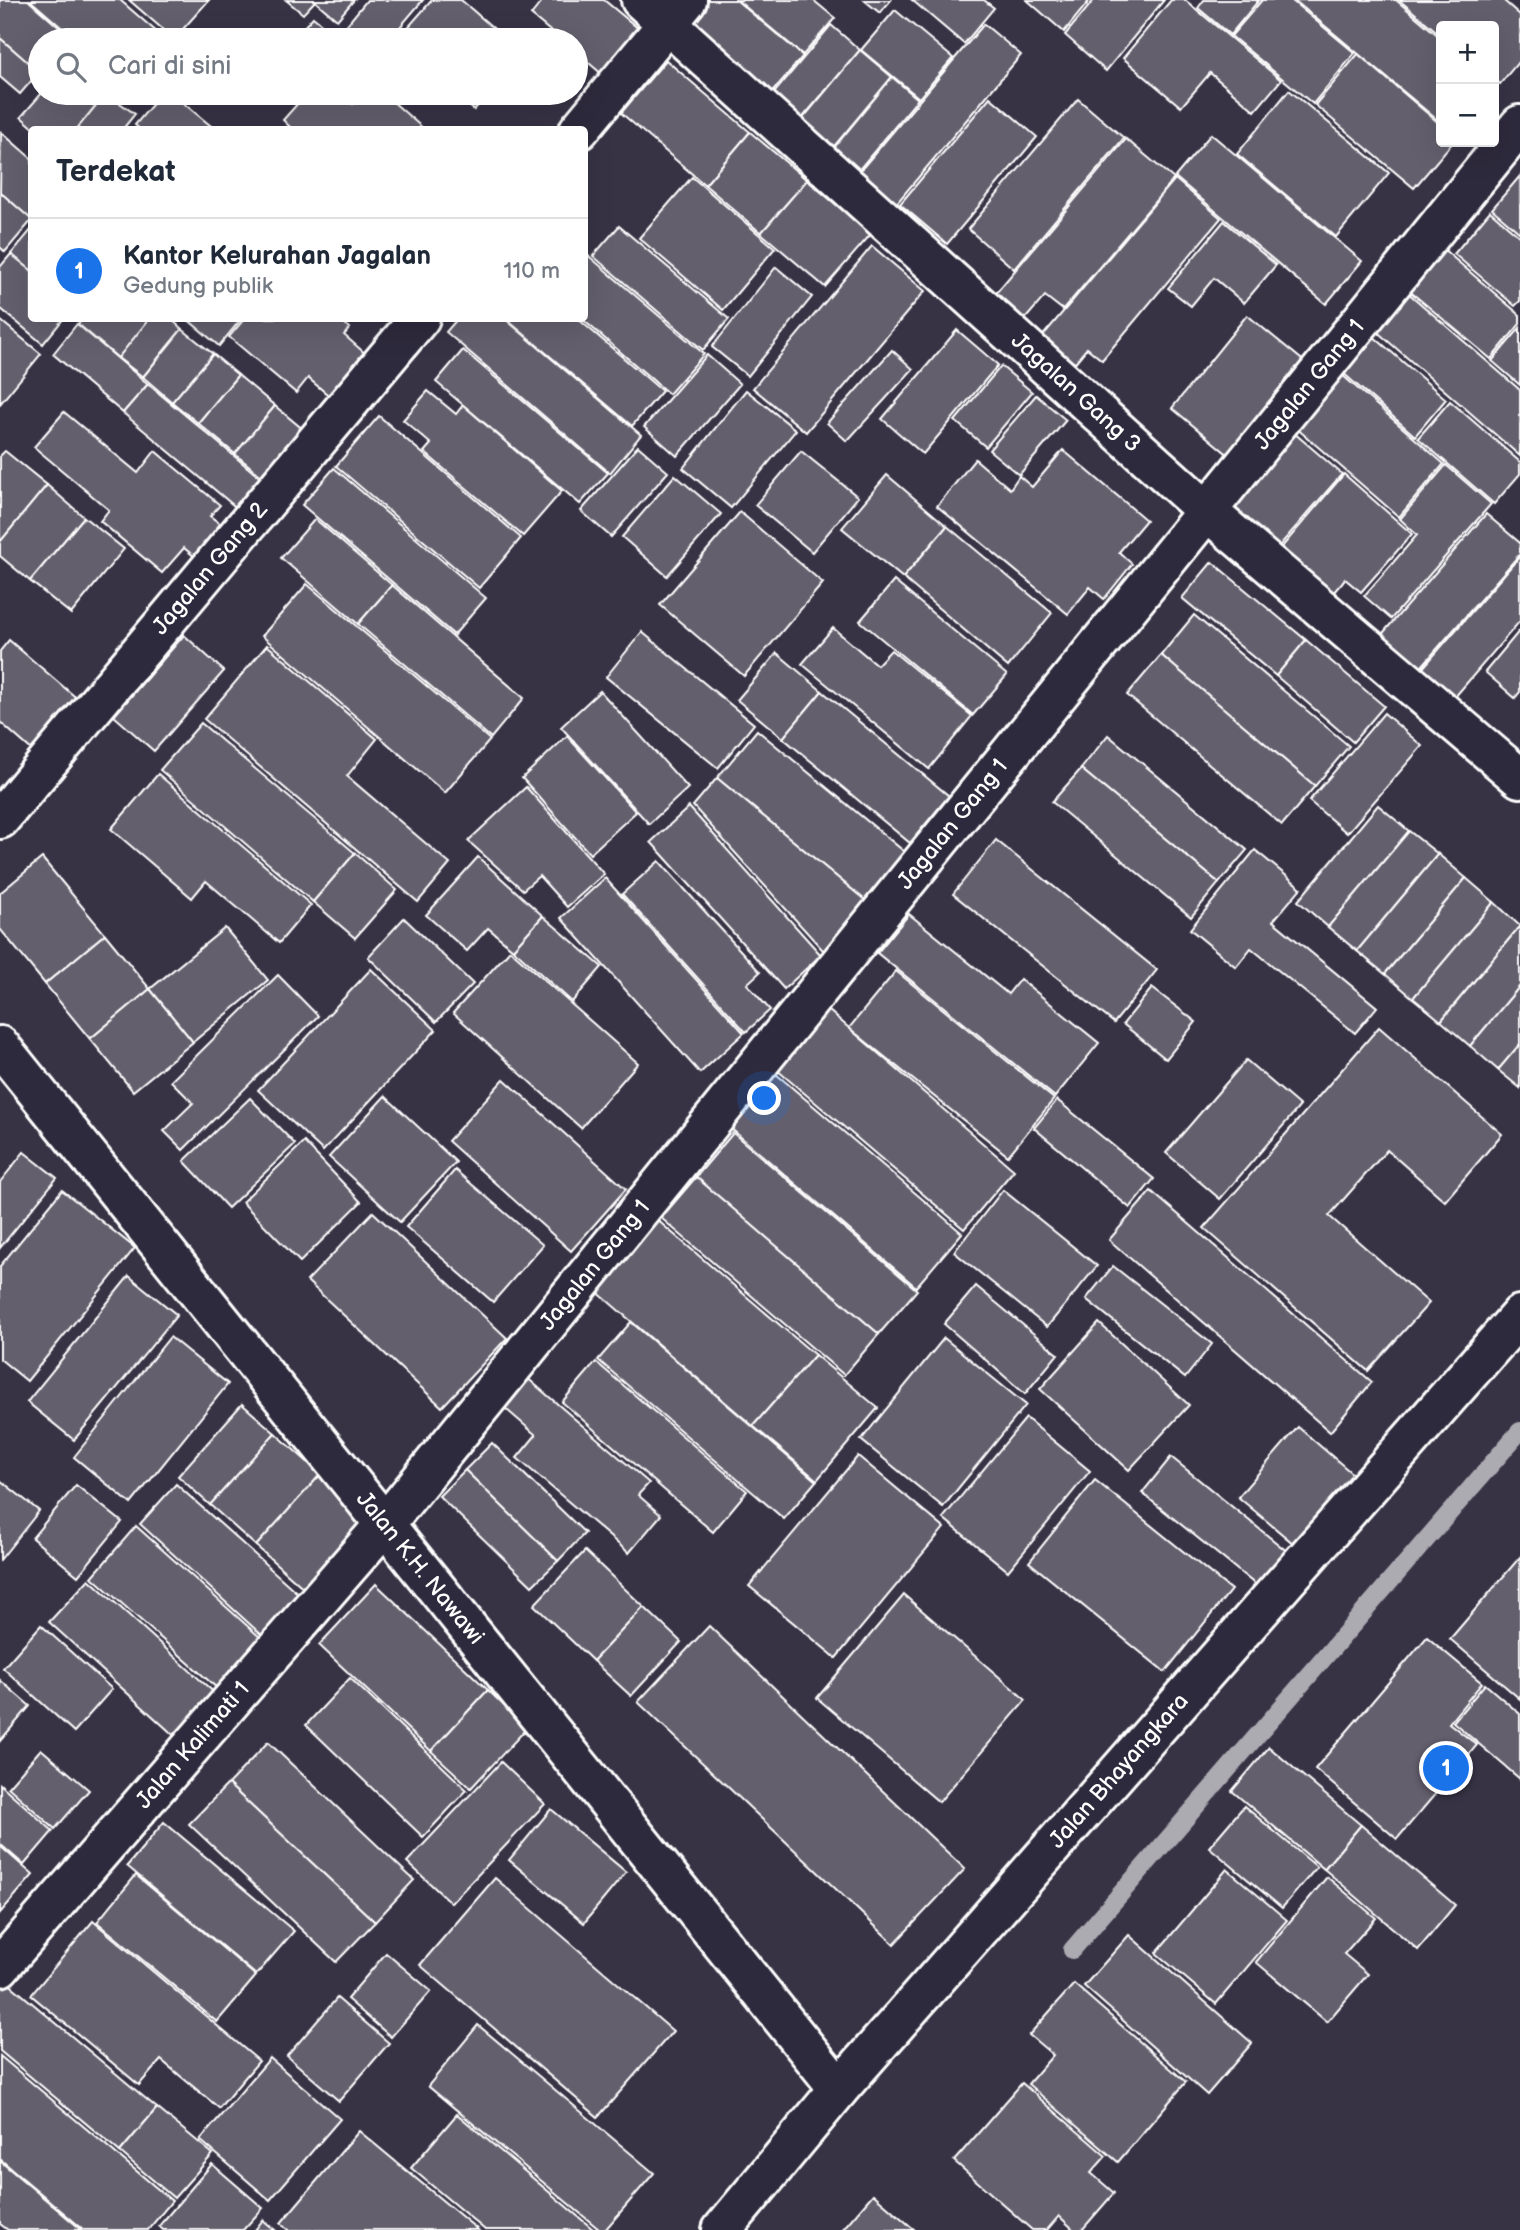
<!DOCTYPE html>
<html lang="id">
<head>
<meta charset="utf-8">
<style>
	body { margin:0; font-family:"Balsamiq Sans",sans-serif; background:#f6f6f7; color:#1f2937 }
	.controls { position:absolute; right:21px; top:21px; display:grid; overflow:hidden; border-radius:7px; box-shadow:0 7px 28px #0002 }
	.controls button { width:63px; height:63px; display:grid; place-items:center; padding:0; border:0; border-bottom:2px solid #e0e1e3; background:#fff; color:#1f2937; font:35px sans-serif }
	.you { position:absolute; left:765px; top:1099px; width:24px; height:24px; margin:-18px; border:5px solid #fff; border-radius:50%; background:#1a73e8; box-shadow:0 0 0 10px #1a73e833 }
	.badge { display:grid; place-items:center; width:46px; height:46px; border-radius:50%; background:#1a73e8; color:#fff; font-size:23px; font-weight:700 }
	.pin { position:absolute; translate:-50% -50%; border:4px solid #fff; box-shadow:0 2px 7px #0006 }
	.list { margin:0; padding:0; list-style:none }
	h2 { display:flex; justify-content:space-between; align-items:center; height:91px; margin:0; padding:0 28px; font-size:30px }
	h2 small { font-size:23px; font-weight:400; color:#747a83 }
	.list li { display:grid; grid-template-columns:46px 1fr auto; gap:21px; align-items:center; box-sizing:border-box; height:105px; padding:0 28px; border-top:2px solid #e0e1e3 }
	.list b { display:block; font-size:26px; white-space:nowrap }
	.list p { margin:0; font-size:23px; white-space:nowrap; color:#747a83 }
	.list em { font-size:23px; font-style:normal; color:#747a83 }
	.icon { flex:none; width:38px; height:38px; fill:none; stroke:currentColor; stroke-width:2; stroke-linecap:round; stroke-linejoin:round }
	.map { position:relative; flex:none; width:1520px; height:2230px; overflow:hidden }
	.search { position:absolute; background:#fff; box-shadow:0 7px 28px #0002; left:28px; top:28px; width:560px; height:77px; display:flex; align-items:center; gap:18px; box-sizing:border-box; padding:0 24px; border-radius:38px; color:#747a83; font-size:26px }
	.panel { position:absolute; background:#fff; box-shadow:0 7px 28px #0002; left:28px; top:126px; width:560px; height:196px; border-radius:7px }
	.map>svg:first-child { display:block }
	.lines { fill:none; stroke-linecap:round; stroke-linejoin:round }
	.stream { stroke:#adabb2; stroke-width:18 }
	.building { fill:#635f6d; stroke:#fff; stroke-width:2 }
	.street-casing { stroke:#fff; stroke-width:44 }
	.secondary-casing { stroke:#fff; stroke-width:44 }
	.street { stroke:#2f2a3d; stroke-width:38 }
	.secondary { stroke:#2f2a3d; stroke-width:38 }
	.labels { text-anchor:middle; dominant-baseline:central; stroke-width:6; stroke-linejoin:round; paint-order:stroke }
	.street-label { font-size:23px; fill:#fff; stroke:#2f2a3d }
</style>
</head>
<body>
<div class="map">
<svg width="1520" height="2230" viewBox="0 0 1520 2230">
	<rect width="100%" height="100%" fill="#373345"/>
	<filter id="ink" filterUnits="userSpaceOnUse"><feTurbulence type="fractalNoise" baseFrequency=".0143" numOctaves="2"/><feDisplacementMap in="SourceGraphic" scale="14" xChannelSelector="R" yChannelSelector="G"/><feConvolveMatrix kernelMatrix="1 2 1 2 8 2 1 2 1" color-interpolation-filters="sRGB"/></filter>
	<g filter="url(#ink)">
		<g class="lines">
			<path class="stream" d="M1072,1950L1520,1431"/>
		</g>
		<g class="building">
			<path d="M0,0H28L70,37L67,40H40L39,72L0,38Z"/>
			<path d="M30,0H120L166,40H76Z"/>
			<path d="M129,0H209L174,39Z"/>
			<path d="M286,0H354L337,20L315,1L303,14Z"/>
			<path d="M367,0H423L389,40H349L340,33Z"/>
			<path d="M432,0H461L507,40H397Z"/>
			<path d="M543,0H604L646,35L609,80L576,52V40H561L531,15Z"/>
			<path d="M704,0H736L803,56L768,97L683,25Z"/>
			<path d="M737,0H813L835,18L803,55Z"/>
			<path d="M864,0H891L880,13Z"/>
			<path d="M912,0H984L994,8L964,44Z"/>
			<path d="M1027,0H1090L1064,32Z"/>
			<path d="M1094,0H1164L1106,71L1065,35Z"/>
			<path d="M1171,0H1185L1281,80L1255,111L1210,73L1181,107L1123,58Z"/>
			<path d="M1204,0H1259L1230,35L1198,8Z"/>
			<path d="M1262,0H1291L1355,53L1313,104L1231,36Z"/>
			<path d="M1294,0H1396L1441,38V123Z"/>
			<path d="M1399,0H1503L1520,15V60L1500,84L1494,79V26H1441V35Z"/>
			<path d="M895,10L953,58L919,98L861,50Z"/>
			<path d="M313,17L341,40H292Z"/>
			<path d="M984,24L1021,55L896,204L859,172Z"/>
			<path d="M831,25L860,50L799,122L769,99Z"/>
			<path d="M0,38L39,72L20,94L0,77Z"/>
			<path d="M860,50L892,77L831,150L799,123Z"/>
			<path d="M1358,54L1441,125V142H1453L1414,188L1315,105Z"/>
			<path d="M666,60L750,132L705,185L621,113Z"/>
			<path d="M892,77L918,99L857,172L832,150Z"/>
			<path d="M1289,90L1389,173L1336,237L1237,154Z"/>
			<path d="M42,93H106L76,130H36L21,117Z"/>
			<path d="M106,93L135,114L122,130H76Z"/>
			<path d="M162,93H171L216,130H141L135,125Z"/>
			<path d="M307,93H341L353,104L363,93H383L425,130H293L283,120Z"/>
			<path d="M454,93H489L474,110Z"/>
			<path d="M990,97L1037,137L947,244L900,204Z"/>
			<path d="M1078,99L1124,138L1014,269L968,229Z"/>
			<path d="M1,132L32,159V220L0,192Z"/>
			<path d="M750,132L807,180L761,233L705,185Z"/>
			<path d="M1211,134L1362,261L1326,304L1175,177Z"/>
			<path d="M1126,139L1174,179L1063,310L1045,296L1020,325L990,300Z"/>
			<path d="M1520,176V233L1492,209Z"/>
			<path d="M692,177L775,248L723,310L639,238Z"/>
			<path d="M1175,179L1221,218L1102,360L1087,348L1073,365L1041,338Z"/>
			<path d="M807,180L871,234L825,287L761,233Z"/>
			<path d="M0,192L32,220L5,252L0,247Z"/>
			<path d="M1490,211L1520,237V301L1515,306L1454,254Z"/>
			<path d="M1224,221L1276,265L1244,303L1214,278L1191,306L1168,288Z"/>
			<path d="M619,226L729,319L703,350L593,256Z"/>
			<path d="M31,230H32V271L11,254Z"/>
			<path d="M872,246L925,291L806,432L753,388Z"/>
			<path d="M1442,248L1520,315V324L1491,359L1407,289Z"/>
			<path d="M584,252L704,354L669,394L581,318H584Z"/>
			<path d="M11,254L32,271V318H64L43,344L0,308V267Z"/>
			<path d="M776,267L812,297L748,376L712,347Z"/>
			<path d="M1406,291L1520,390V456L1374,329Z"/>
			<path d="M1247,315L1312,368L1237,462L1172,408Z"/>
			<path d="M82,318H150L118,358L78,324Z"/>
			<path d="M150,318H170L182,329L143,377L118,358Z"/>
			<path d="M186,318H242L219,346Z"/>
			<path d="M245,318H338L350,328L344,335L375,362L339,404L308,378L296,393L229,337Z"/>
			<path d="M458,318H504L641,435L610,473L446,332Z"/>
			<path d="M505,318H577L662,391L632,426Z"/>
			<path d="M0,320L41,354L0,404Z"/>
			<path d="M77,324L148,384L123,413L53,354Z"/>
			<path d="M1520,328V385L1492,361Z"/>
			<path d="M182,329L213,354L172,402L143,377Z"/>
			<path d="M957,330L998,365L923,454L882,419Z"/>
			<path d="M1373,336L1446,399L1415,436L1342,372Z"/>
			<path d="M463,350L608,473L580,504L436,382Z"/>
			<path d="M892,350L913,369L847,441L827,423Z"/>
			<path d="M213,354L238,375L198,423L172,402Z"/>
			<path d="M707,355L740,384L677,456L644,427Z"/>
			<path d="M1001,366L1032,392L986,447L955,421Z"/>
			<path d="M1341,374L1444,464L1399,517L1295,427Z"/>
			<path d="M238,375L275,406L235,454L198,423Z"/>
			<path d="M148,384L269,485L245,515L123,413Z"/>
			<path d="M746,390L796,430L731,508L683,468Z"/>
			<path d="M428,391L456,414L463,405L562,491L523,536L424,452L431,444L403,420Z"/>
			<path d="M1036,395L1066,420L1019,475L989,450Z"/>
			<path d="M1450,401L1520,462V474L1494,504L1418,438Z"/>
			<path d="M275,406L311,436L271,484L235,454Z"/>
			<path d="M64,412L138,473L155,451L220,505L210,516L222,525L195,557L184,548L162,573L100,521L109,510L34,447Z"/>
			<path d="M379,416L521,538L479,588L336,466Z"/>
			<path d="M1293,432L1342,474L1274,552L1225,510Z"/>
			<path d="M638,446L668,472L611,537L581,511Z"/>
			<path d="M1063,450L1146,520L1119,552L1132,564L1104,599L1090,587L1068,614L937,506L975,459L1010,489L1019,476L1032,487Z"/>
			<path d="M5,451L47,485L0,542V456Z"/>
			<path d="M801,451L858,497L812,552L755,505Z"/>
			<path d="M1446,465L1491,504L1391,619L1364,596L1417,535L1400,519Z"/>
			<path d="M334,468L486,598L454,635L302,505Z"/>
			<path d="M1344,474L1412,534L1361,592L1345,579L1327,600L1275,555Z"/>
			<path d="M675,475L721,514L667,576L622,537Z"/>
			<path d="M887,475L947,526L903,578L842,528Z"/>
			<path d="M47,485L84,517L30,581L0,556V542Z"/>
			<path d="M740,512L823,583L744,676L660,605Z"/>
			<path d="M1486,514L1520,543V554L1416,673L1377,640Z"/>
			<path d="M84,517L124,549L71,614L30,581Z"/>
			<path d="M315,519L392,585L358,624L281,558Z"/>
			<path d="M947,526L1052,613L1008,667L903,578Z"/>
			<path d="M1520,556V621L1448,705L1415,677Z"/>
			<path d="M1212,562L1306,640L1276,676L1182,598Z"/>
			<path d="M894,581L1007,675L973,715L860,621Z"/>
			<path d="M307,584L490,740L445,793L262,636Z"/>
			<path d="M392,585L524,698L491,738L358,624Z"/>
			<path d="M1194,615L1349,746L1315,786L1161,655Z"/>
			<path d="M833,628L877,665L891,650L972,716L929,769L802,664Z"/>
			<path d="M1520,630V692L1515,698L1485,672Z"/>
			<path d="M642,632L754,724L718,768L606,677Z"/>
			<path d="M184,635L224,671L154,751L114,716Z"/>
			<path d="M9,640L87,707L42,759L0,722V651Z"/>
			<path d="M1306,640L1384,706L1353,742L1276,676Z"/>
			<path d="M267,645L377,739L347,776L450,864L418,902L204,719Z"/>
			<path d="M777,653L822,691L783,738L737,700Z"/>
			<path d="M1161,655L1315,786L1282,825L1127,695Z"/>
			<path d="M600,691L688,788L649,824L561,727Z"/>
			<path d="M822,691L949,796L910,843L783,738Z"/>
			<path d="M1384,713L1422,746L1347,833L1309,801Z"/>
			<path d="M201,723L355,853L313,902L160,770Z"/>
			<path d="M757,730L912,858L872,906L717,778Z"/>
			<path d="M1108,735L1247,850L1219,883L1081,769Z"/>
			<path d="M567,736L636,812L590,854L522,778Z"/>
			<path d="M1081,769L1219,883L1191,917L1052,802Z"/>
			<path d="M158,774L311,905L279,943L206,881L192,898L111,829Z"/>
			<path d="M717,778L872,906L830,958L693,806Z"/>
			<path d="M526,787L604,874L567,907L539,876L523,890L468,841Z"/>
			<path d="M1378,805L1409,831L1328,927L1298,901Z"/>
			<path d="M689,807L821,955L784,989L651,842Z"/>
			<path d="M1409,831L1438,854L1357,951L1328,927Z"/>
			<path d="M996,840L1157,970L1114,1023L953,894Z"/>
			<path d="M1255,850L1301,888L1273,921L1377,1007L1355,1033L1251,948L1236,967L1190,929Z"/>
			<path d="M355,853L397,890L355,938L313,902Z"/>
			<path d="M1438,854L1466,878L1385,974L1357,951Z"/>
			<path d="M478,857L543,916L513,949L488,928L467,951L426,915Z"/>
			<path d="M42,858L105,934L45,984L0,929V893Z"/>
			<path d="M659,861L760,972L747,984L770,1010L746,1032L622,894Z"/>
			<path d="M605,878L744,1033L700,1073L561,918Z"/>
			<path d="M1466,878L1494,902L1413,998L1385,974Z"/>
			<path d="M1494,902L1520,926L1441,1021L1413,998Z"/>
			<path d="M909,914L1008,994L1020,979L1099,1043L1055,1097L877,953Z"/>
			<path d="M543,916L602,967L572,1002L513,949Z"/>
			<path d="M404,918L473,984L436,1022L368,957Z"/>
			<path d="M1520,926V986L1470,1046L1441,1021Z"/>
			<path d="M225,928L268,980L193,1042L150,989Z"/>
			<path d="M105,934L150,989L90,1039L45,984Z"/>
			<path d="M510,950L638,1063L581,1128L453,1013Z"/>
			<path d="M371,969L436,1030L323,1151L258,1090Z"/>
			<path d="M896,971L1054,1099L1008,1156L849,1028Z"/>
			<path d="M278,975L318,1016L183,1150L164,1131L193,1103L171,1081Z"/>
			<path d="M1520,986V1044L1498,1070L1470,1046Z"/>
			<path d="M1152,988L1196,1022L1166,1059L1123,1024Z"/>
			<path d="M150,989L193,1042L133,1091L90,1039Z"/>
			<path d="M828,1010L1014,1170L964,1229L777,1070Z"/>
			<path d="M1379,1027L1502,1134L1445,1201L1387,1150L1329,1216L1429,1303L1368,1371L1204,1228Z"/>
			<path d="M1520,1044V1088L1498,1070Z"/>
			<path d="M1246,1060L1300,1106L1220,1199L1166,1153Z"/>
			<path d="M775,1073L962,1233L916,1287L729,1127Z"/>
			<path d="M504,1079L626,1189L571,1251L448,1141Z"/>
			<path d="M385,1096L456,1162L400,1222L329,1157Z"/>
			<path d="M250,1098L295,1144L228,1208L184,1161Z"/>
			<path d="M1057,1100L1154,1179L1130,1208L1034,1128Z"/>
			<path d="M733,1133L917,1290L879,1334L696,1177Z"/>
			<path d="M304,1142L361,1202L300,1262L242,1202Z"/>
			<path d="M24,1152L57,1178L0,1248V1182Z"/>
			<path d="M455,1170L543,1245L493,1302L406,1227Z"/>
			<path d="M696,1177L879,1334L844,1375L661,1218Z"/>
			<path d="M62,1190L135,1248L27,1381L0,1359V1266Z"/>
			<path d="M1003,1190L1097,1266L1047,1327L954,1252Z"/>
			<path d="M1151,1191L1372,1382L1330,1432L1109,1240Z"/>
			<path d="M373,1212L507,1338L442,1407L307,1281Z"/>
			<path d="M656,1219L815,1355L753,1426L596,1291Z"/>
			<path d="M1113,1266L1212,1344L1185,1378L1086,1299Z"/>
			<path d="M129,1276L177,1315L74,1440L27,1402Z"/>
			<path d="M976,1286L1058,1354L1025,1394L944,1324Z"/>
			<path d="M631,1322L816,1481L784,1519L598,1360Z"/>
			<path d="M1099,1323L1189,1405L1129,1470L1040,1389Z"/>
			<path d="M170,1337L228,1384L131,1504L74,1457Z"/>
			<path d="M944,1338L1026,1405L943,1507L861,1440Z"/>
			<path d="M815,1355L878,1408L817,1480L753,1426Z"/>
			<path d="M596,1362L747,1491L713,1532L562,1402Z"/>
			<path d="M525,1376L649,1483L638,1495L661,1515L629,1553L517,1458L536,1435L500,1404Z"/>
			<path d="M242,1404L275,1433L210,1505L178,1476Z"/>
			<path d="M1026,1418L1090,1471L1008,1571L943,1518Z"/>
			<path d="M1298,1427L1354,1475L1294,1544L1238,1497Z"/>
			<path d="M275,1433L321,1474L256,1546L210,1505Z"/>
			<path d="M492,1443L585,1533L558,1561L465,1470Z"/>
			<path d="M858,1456L944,1528L836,1658L749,1586Z"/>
			<path d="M1171,1457L1289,1553L1261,1589L1142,1493Z"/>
			<path d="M465,1470L558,1561L532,1586L439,1496Z"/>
			<path d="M321,1474L372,1519L307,1591L256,1546Z"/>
			<path d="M0,1480L39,1511L0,1560Z"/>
			<path d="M1095,1480L1231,1590L1165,1672L1029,1562Z"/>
			<path d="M176,1484L302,1597L265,1638L140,1524Z"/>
			<path d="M76,1485L122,1522L78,1576L32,1538Z"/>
			<path d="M136,1526L262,1639L218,1689L92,1577Z"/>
			<path d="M585,1551L644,1607L593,1661L534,1605Z"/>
			<path d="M1520,1557V1699L1450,1639Z"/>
			<path d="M89,1579L218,1696L179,1740L49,1622Z"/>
			<path d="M376,1584L488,1690L431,1751L319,1645Z"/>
			<path d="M904,1595L1026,1700L939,1802L817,1698Z"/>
			<path d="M644,1607L681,1642L631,1696L593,1661Z"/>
			<path d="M41,1625L112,1689L74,1732L3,1668Z"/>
			<path d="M709,1626L965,1869L894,1944L638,1702Z"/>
			<path d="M1427,1637L1482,1683L1449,1723L1477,1745L1397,1839L1315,1769Z"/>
			<path d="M350,1678L467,1790L423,1837L306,1725Z"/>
			<path d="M0,1680L30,1706L0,1741Z"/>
			<path d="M1485,1684L1520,1714V1779L1453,1722Z"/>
			<path d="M488,1690L527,1728L471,1788L431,1751Z"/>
			<path d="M268,1742L414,1880L375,1922L228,1784Z"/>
			<path d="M1269,1747L1361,1825L1324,1869L1232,1791Z"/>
			<path d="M41,1749L89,1790L55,1829L8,1787Z"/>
			<path d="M501,1762L545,1804L451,1903L407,1862Z"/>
			<path d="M0,1784L53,1831L24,1865L0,1844Z"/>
			<path d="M228,1784L375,1922L336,1962L189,1824Z"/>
			<path d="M1244,1806L1317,1867L1282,1908L1209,1847Z"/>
			<path d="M551,1809L626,1872L584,1923L509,1860Z"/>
			<path d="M164,1822L294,1931L256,1975L127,1866Z"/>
			<path d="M1361,1825L1455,1905L1418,1950L1324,1869Z"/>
			<path d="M0,1846L33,1875L0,1913Z"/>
			<path d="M1227,1869L1287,1920L1216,2004L1156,1953Z"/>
			<path d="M136,1875L256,1976L217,2022L97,1922Z"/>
			<path d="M1327,1877L1376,1918L1344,1954L1368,1974L1327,2022L1256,1962Z"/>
			<path d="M495,1878L673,2031L598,2117L420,1965Z"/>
			<path d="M93,1921L259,2061L219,2108L161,2060L139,2085L31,1995Z"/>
			<path d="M1129,1935L1252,2043L1207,2095L1084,1986Z"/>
			<path d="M386,1953L431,1991L391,2037L347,1999Z"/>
			<path d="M0,1976L157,2108L120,2152L0,2051Z"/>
			<path d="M1074,1984L1186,2082L1118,2162L1028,2084L1053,2055L1029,2035Z"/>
			<path d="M337,1998L389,2043L339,2101L287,2056Z"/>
			<path d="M478,2025L654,2173L605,2230H600L428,2086Z"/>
			<path d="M0,2056L172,2201L148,2230H84L0,2159Z"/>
			<path d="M270,2058L340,2119L270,2200L200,2140Z"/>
			<path d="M1022,2083L1106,2156L1091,2173L1114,2193L1082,2230H1074L1059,2216L1047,2230H1032L954,2161Z"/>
			<path d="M157,2108L213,2154L174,2198L120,2152Z"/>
			<path d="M457,2114L594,2230H485L411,2168Z"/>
			<path d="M359,2131L478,2230H289L281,2223Z"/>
			<path d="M0,2161L82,2230H8L0,2224Z"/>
			<path d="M212,2164L263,2208L243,2230H163L159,2226Z"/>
			<path d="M873,2194L915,2230H842Z"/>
			<path d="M263,2220L275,2230H255Z"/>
		</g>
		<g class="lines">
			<defs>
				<g id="street">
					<path id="s1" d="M641,0L1208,512L1520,778"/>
					<path d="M579,130L687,0"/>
					<path id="s2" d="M0,819L420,318"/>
					<path id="s3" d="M0,1046L839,2089"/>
					<path id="s4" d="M0,1967L385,1524L1520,125"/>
				</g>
				<g id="secondary">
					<path id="s5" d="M722,2230L839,2089L1520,1315"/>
				</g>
			</defs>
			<use href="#street" class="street-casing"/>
			<use href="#secondary" class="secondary-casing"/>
			<use href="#street" class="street"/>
			<use href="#secondary" class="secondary"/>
		</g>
	</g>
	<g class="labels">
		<g class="street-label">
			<text stroke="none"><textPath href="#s4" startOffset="2054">Jagalan Gang 1</textPath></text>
			<text stroke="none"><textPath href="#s1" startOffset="586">Jagalan Gang 3</textPath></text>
			<text stroke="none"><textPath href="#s2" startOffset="327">Jagalan Gang 2</textPath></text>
			<text stroke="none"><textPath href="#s4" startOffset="1488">Jagalan Gang 1</textPath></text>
			<text stroke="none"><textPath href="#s4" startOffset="920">Jagalan Gang 1</textPath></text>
			<text stroke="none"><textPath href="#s3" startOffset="670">Jalan K.H. Nawawi</textPath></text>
			<text stroke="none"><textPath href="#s4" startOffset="294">Jalan Kalimati 1</textPath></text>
			<text stroke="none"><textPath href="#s5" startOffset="607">Jalan Bhayangkara</textPath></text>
		</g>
	</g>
</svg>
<div class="controls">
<button>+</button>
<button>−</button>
</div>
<div class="you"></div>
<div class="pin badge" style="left:1446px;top:1768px">1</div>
<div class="search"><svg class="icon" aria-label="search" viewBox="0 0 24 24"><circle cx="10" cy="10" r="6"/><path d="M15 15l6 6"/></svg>Cari di sini</div>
<section class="panel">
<h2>Terdekat<small></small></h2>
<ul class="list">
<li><span class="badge">1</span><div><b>Kantor Kelurahan Jagalan</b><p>Gedung publik</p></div><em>110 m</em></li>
</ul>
</section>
</div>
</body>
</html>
